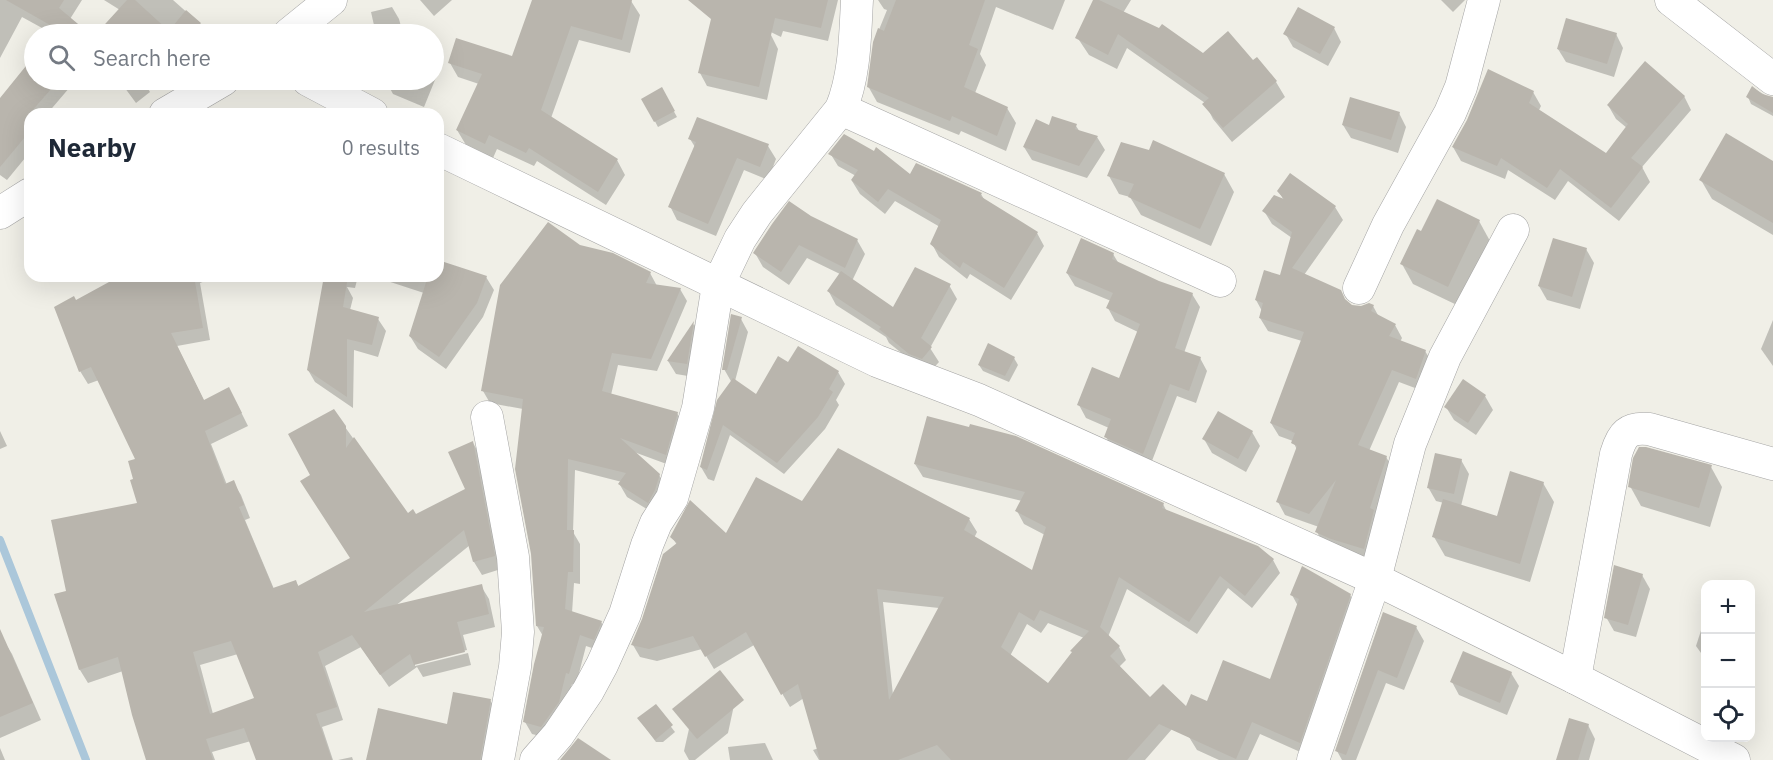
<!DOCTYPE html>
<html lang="en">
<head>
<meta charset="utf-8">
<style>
	body { margin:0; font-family:"IBM Plex Sans",sans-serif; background:#f6f6f7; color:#1f2937 }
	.controls { position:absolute; right:18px; bottom:18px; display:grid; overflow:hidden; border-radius:12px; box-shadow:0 6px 24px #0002 }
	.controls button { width:54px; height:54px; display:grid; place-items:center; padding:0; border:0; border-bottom:2px solid #e0e1e3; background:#fff; color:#1f2937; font:30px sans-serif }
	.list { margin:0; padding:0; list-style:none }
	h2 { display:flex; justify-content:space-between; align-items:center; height:78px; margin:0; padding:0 24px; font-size:26px }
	h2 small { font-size:20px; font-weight:400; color:#747a83 }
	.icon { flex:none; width:33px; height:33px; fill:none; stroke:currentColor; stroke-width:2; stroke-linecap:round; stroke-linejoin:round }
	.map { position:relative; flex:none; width:1773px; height:760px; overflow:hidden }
	.search { position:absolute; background:#fff; box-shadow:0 6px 24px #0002; left:24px; top:24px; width:420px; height:66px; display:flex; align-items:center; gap:15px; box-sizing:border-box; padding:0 21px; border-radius:33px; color:#747a83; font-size:22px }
	.panel { position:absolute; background:#fff; box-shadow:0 6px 24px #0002; left:24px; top:108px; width:420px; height:174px; border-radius:18px }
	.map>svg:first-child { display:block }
	.shadow { fill:#0003; fill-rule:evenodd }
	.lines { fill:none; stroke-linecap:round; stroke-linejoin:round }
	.stream { stroke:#abc7da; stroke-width:8 }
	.building { fill:#b9b5ad; fill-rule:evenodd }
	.minor-casing { stroke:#a4a4a4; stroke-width:33 }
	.minor { stroke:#fff; stroke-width:32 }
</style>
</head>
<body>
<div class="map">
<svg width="1773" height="760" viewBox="0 0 1773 760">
	<rect width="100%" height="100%" fill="#f0efe7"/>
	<g class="shadow">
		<path d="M0,0H82L70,19L88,34H53L22,17L0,58Z"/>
		<path d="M104,0H173L200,24L207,34H98L120,10Z"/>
		<path d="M420,0H452L434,16Z"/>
		<path d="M534,0H629L631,1L640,15L630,53L579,40L551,118L617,160L625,175L606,205L537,161L534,166L497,149L493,158L466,145L457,130L479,84L458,77L450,63L513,58Z"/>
		<path d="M704,0H838L828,41L783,31L781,37Z"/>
		<path d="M878,0H1065L1053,30L996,7L980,54L986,65L975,93L1007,108L1016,123L1006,151L961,131L959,135L877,102L868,86L874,42L887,10L884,9Z"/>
		<path d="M1095,0H1131L1123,13L1203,55L1253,62L1276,82L1285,97L1232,142L1213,119L1205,103L1127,48L1117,69L1089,55L1079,40Z"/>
		<path d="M1441,0H1465L1453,12Z"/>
		<path d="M392,7L399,19L403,34H376L371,12Z"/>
		<path d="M1334,28L1341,42L1328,66L1293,47L1285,33Z"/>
		<path d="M1616,34L1623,48L1614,77L1566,62L1558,49Z"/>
		<path d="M771,35L778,49L767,100L707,86L700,73Z"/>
		<path d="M34,58V80H76L47,114H30V152L7,180L0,175V100Z"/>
		<path d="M434,69L437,75L424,107L393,94L386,81V80H434Z"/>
		<path d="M119,80H147L144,82L150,92L136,103Z"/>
		<path d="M1753,88L1770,98H1773V116L1751,104L1748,97Z"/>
		<path d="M663,92L677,117L658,127L643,99Z"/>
		<path d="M1533,92L1541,106L1538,112L1606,155L1627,128L1616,119L1608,105L1684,96L1691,110L1642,167L1650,182L1619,221L1568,181L1555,200L1508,170L1505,179L1461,161L1453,147Z"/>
		<path d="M1399,113L1406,127L1398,153L1351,138L1343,125Z"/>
		<path d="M1076,126L1080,132L1097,137L1105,150L1087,178L1032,160L1024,147L1050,127Z"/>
		<path d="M690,139L768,146L776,159L768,180L744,170L716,236L677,220L670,206L695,147Z"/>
		<path d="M830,153L981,194L985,201L1037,233L1044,246L1011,300L970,274L967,279L939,257L932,244L940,227L895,201L885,214L860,194L852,181L856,176L838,166Z"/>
		<path d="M1773,163V235L1712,199L1701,180Z"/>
		<path d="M1224,174L1234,192L1211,246L1141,215L1130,197L1119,194L1109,176Z"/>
		<path d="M1279,191L1335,207L1343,220L1304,275L1351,306H1373L1379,317L1395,325L1402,338L1400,342L1425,351L1433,364L1423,391L1399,382L1369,451L1386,457L1394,470L1371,561L1324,545L1317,532L1319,527L1285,515L1278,502L1297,450L1293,441L1279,436L1271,423L1302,341L1268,331L1260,318L1262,311L1256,300L1281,277L1292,238L1272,224L1264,211L1284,201Z"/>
		<path d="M810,218L857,240L865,254L852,281L894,309L949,285L957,299L930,348L939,362L930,372L919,367L889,343L886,337L836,305L829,292L840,274L807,258L789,285L763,267L755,253Z"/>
		<path d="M1479,221L1490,241L1459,306L1413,284L1402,264Z"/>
		<path d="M579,246L650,273L657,286L680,289L687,301L657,371L618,365L611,395L677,413L684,426L672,466L634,452L659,475L666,487L655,514L627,497L620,485L622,482L575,470L573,532L580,544V584L574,583L572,613L601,622L608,634L601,651L586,646L576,685L572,684L565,715L548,738L532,734L525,722L543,636L537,626L523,409L490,403L483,391Z"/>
		<path d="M1586,249L1594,263L1580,309L1547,300L1539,286Z"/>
		<path d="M1113,254L1119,264L1158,283L1192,294L1200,307L1184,353L1200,358L1207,371L1196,403L1177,396L1150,466L1113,450L1106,437L1109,428L1086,418L1079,405L1120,380L1138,332L1115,321L1108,308L1111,301L1075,286L1067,273Z"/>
		<path d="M438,262L486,277L494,290L483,317L446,369L418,349L410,336L424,293L372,276H438Z"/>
		<path d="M141,276H218L200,283L210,340L177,346L204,401L236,402L248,426L211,444L227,485L233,482L241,495L250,518L245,520L274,589L296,582L299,587L352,559L312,476L345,427L408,515L416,516L467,489L473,443L480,455L501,569L482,575L474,562L470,545L394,607L481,586L489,599L495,627L463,635L467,650L415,663V666L468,653L471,665L423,677L417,667L389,687L361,647L325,666L343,720L322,727L333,760H258L251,741L212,752L215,760H150L123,671L88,683L80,670L56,595L68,592L138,504L135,480L138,460L99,380L88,384L80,371L76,302ZM238,654L256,699L213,714L200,665Z"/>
		<path d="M328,276H358L355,288L347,287L353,298L350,310L378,319L386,331L378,357L354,350L353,408L315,382L308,370Z"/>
		<path d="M741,319L748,332L735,381L757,396L789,364L838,372L845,384L836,400L839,405L825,429L784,474L730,435L714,481L708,479L701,467L732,383L724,369Z"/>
		<path d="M1773,320V366L1761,349Z"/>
		<path d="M694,324L701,336L694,377L676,374L668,361Z"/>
		<path d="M989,345L1014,358L1018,365L1009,382L983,371L979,365Z"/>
		<path d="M1463,381L1485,396L1493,410L1476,435L1454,420L1446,407Z"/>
		<path d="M0,431L7,446L0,449Z"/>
		<path d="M1252,432L1260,446L1246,472L1212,453L1204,439Z"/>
		<path d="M1461,460L1469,474L1461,506L1498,517L1543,483L1554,502L1530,582L1445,556L1434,537L1444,503L1436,501L1428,487Z"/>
		<path d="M915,464L1163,504L1167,512L1273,560L1280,573L1252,608L1228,588L1197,634L1127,589L1108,637L1119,647L1126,660L1119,667L1150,699L1186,713L1145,760H819L813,750L819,748L804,698L790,707L783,695L777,676L754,645L714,669L702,649L657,661L640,657L633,645L677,545L672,537L727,535L802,503L969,519L977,532L974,538L1033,572L1045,535L1024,524L1017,511L1022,501L923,477ZM883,602L939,608L893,695ZM1048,623L1084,638L1049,685L1010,656L1027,624L1041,633Z"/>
		<path d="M1711,467L1722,487L1710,527L1641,506L1630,486Z"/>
		<path d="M1642,575L1650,589L1636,637L1614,631L1606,617Z"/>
		<path d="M1292,595H1350L1357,608L1307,755L1260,734L1248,760H1219L1197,750L1189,737L1271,681L1298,606Z"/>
		<path d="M1384,614L1416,627L1424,641L1404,690L1386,683L1356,760H1342L1337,751Z"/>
		<path d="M1706,615V660L1696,646Z"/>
		<path d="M2,638L12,654L41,720L0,738V639Z"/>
		<path d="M1511,673L1519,686L1507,715L1459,695L1452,682Z"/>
		<path d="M698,689L736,696L728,733L695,760H689L684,751Z"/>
		<path d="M490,700L497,713L489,760H367L449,726Z"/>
		<path d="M655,706L675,732L663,742H656L639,719Z"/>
		<path d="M1588,725L1595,739L1589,760H1560Z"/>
		<path d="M765,743L773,760H730L728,747Z"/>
		<path d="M0,748L5,760H0Z"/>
		<path d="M352,757L353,760H338Z"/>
	</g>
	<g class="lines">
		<path class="stream" d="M0,540L86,760"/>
	</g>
	<g class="building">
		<path d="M6,0H64L59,8L90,34H66Z"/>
		<path d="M127,0H135L169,31L186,10L201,23L192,34H96Z"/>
		<path d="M532,0H632L622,40L571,26L541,110L618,159L598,192L529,148L526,153L489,135L485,144L456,130L482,74L448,63L456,38L512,56Z"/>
		<path d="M688,0H828L821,28L775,18L759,87L698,73L711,19Z"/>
		<path d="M896,0H985L969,45L978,49L964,87L1008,107L997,136L952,116L950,121L867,87L873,42L878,28L884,31Z"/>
		<path d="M1093,0H1099L1159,28L1162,24L1203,53L1228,31L1253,60L1257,57L1277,81L1223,128L1202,104L1209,98L1118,34L1108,55L1075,38Z"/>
		<path d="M1298,7L1335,27L1320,54L1283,34Z"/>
		<path d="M1566,18L1617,33L1607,64L1557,49Z"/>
		<path d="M34,56V80H59L30,113V131L0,167V98Z"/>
		<path d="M1645,61L1685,96L1631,158L1643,167L1611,208L1560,169L1547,188L1501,158L1497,166L1452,147L1467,120L1488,69L1534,91L1529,103L1606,153L1628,124L1607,105Z"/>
		<path d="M1752,86L1762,94L1773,97V113L1746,97Z"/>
		<path d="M662,87L675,111L654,122L641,99Z"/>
		<path d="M1350,97L1400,112L1391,140L1342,125Z"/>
		<path d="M1052,116L1077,124L1075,129L1098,136L1079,166L1023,147L1036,119L1049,125Z"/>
		<path d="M697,117L769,144L760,167L737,158L708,224L668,207L696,142L688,139Z"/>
		<path d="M1726,133L1773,161V223L1699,180Z"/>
		<path d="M844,134L874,151L876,147L910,174L916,163L982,193L980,196L1038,232L1004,288L963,262L960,268L930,244L941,220L888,189L878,202L851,180L858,170L828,154Z"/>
		<path d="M1153,140L1225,173L1200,229L1128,197L1134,184L1107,176L1121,142L1149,150Z"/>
		<path d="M1290,173L1336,206L1292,268L1341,290L1345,299L1352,305L1361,306L1369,303L1374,305L1371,311L1396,324L1389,336L1426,350L1416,379L1392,370L1358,445L1387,456L1370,508L1374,510L1364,549L1331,539L1315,532L1336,480L1309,514L1276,502L1297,446L1291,443L1295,433L1270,423L1304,332L1259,318L1263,303L1255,300L1264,270L1280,275L1292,232L1262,211L1274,195L1284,199L1277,191Z"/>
		<path d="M1437,199L1480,220L1448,287L1400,264L1417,229L1421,231Z"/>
		<path d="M789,201L811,216L858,239L845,268L799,245L781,272L753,253L772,224Z"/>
		<path d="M548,222L580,245L613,253L651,272L646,283L681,288L651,359L612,353L602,391L678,412L666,455L620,438L660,474L655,490L648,503L618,484L626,473L568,459L567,530H574L573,572H568L565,609L602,621L594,640L580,635L569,674L566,673L559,702L541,727L523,722L534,664L544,627L536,626L531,554L515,469L523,399L481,391L500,285Z"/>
		<path d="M1081,238L1114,253L1112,259L1159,281L1193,293L1175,348L1201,357L1189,391L1170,384L1143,454L1104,437L1111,419L1077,405L1092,367L1119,378L1140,324L1106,308L1113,293L1066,273Z"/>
		<path d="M1553,238L1587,248L1572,297L1538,286Z"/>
		<path d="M438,260L487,276L477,303L439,357L409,336L428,276H438Z"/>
		<path d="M915,267L951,284L921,338L932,347L922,359L909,354L879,329L881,327L827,291L841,271L893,307Z"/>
		<path d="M120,276H194L203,328L171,333L204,400L229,387L242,413L205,431L225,484L234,480L244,505L239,507L273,588L296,580L298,586L350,558L300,481L310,475L288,434L334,409L346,426V448L354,437L408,513L413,509L416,514L465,489L448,452L473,441L495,556L473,562L464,530L364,612L482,584L489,614L457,622L465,652L414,665L410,654L380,675L352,635L318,652L337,707L316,714L332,760H256L244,728L206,739L213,760H146L132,715L118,657L79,670L54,594L66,591L51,520L137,503L130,480L133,479L128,461L135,459L91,367L79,372L54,307L74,296L76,300ZM231,641L254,698L210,714L193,652Z"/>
		<path d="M324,276H348L343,307L379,317L372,345L347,339V397L307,370Z"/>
		<path d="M731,314L742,317L727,370H722Z"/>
		<path d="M694,321L687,364L667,361Z"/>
		<path d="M988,343L1015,357L1005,376L978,365Z"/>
		<path d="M798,346L839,371L829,389L833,392L818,417L777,463L723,425L707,470L700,467L717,400L733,378L756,394L778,356L788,362Z"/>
		<path d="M1463,379L1486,395L1468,423L1444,407Z"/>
		<path d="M1218,411L1253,431L1238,459L1202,439Z"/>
		<path d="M927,416L969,427L970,424L1016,436L1164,503L1162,508L1258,546L1274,559L1245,596L1220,576L1189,622L1119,577L1100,627L1120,646L1110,656L1150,697L1163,684L1186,706L1191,694L1207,701L1223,660L1270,679L1299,599L1290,595L1302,566L1351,594L1300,743L1252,722L1236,759L1159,724L1127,760H951L937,745L898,760H820L798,684L781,695L746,632L705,657L693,636L649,649L631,645L642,619L663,554L677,543L670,537L690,500L726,533L756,477L802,501L838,448L970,518L964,530L1032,570L1046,527L1015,511L1025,492L914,464ZM877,589L944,597L889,700ZM1040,610L1089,631L1070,651L1072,652L1048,683L1001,647L1019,612L1034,621Z"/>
		<path d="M1639,447H1646L1712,465L1699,508L1628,487L1633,458Z"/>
		<path d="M1435,453L1462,459L1454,494L1427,488Z"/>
		<path d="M1510,471L1544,482L1520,564L1432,537L1443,499L1497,516Z"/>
		<path d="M1614,565L1643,574L1628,625L1604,618Z"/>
		<path d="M1383,612L1417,626L1397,678L1378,670L1346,755L1335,751Z"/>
		<path d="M0,629L33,703L0,717Z"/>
		<path d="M1463,651L1512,672L1500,703L1450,682Z"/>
		<path d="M720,670L744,700L697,739L672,709Z"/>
		<path d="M453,692L491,699L480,760H366L378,708L447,724Z"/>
		<path d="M656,704L673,725L655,740L637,718Z"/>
		<path d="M1569,718L1589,724L1578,760H1556Z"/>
		<path d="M578,738L611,760H560Z"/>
	</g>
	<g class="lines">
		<defs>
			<g id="minor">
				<path d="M1671,0L1773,79"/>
				<path d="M289,34L331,0"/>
				<path d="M308,80L372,114"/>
				<path d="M841,109L1220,281"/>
				<path d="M165,114L223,80"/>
				<path d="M438,149L877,361L979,400L1375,579L1575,678L1734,760"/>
				<path d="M0,213L30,194"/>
				<path d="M1359,288L1388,225L1450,113L1461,87L1484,0"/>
				<path d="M487,417L513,557L518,632L515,667L498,760"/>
				<path d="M1575,678L1616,454C1622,434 1628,427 1649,429L1773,464"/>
				<path d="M536,760L558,735L588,691L602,665L625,614L647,545L656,523L672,498L698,408L718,285L740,239L757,213L841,109C855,75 855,37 857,0"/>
				<path d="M1313,760L1375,579L1410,444L1445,357L1513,230"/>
			</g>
		</defs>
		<use href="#minor" class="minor-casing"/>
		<use href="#minor" class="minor"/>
	</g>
</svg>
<div class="controls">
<button>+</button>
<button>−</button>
<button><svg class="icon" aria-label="locate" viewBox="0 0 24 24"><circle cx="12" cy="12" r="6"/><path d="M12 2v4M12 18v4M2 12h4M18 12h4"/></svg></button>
</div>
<div class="search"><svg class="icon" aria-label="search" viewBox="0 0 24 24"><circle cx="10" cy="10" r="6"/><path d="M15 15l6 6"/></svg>Search here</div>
<section class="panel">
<h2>Nearby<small>0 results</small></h2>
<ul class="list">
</ul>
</section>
</div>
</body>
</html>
